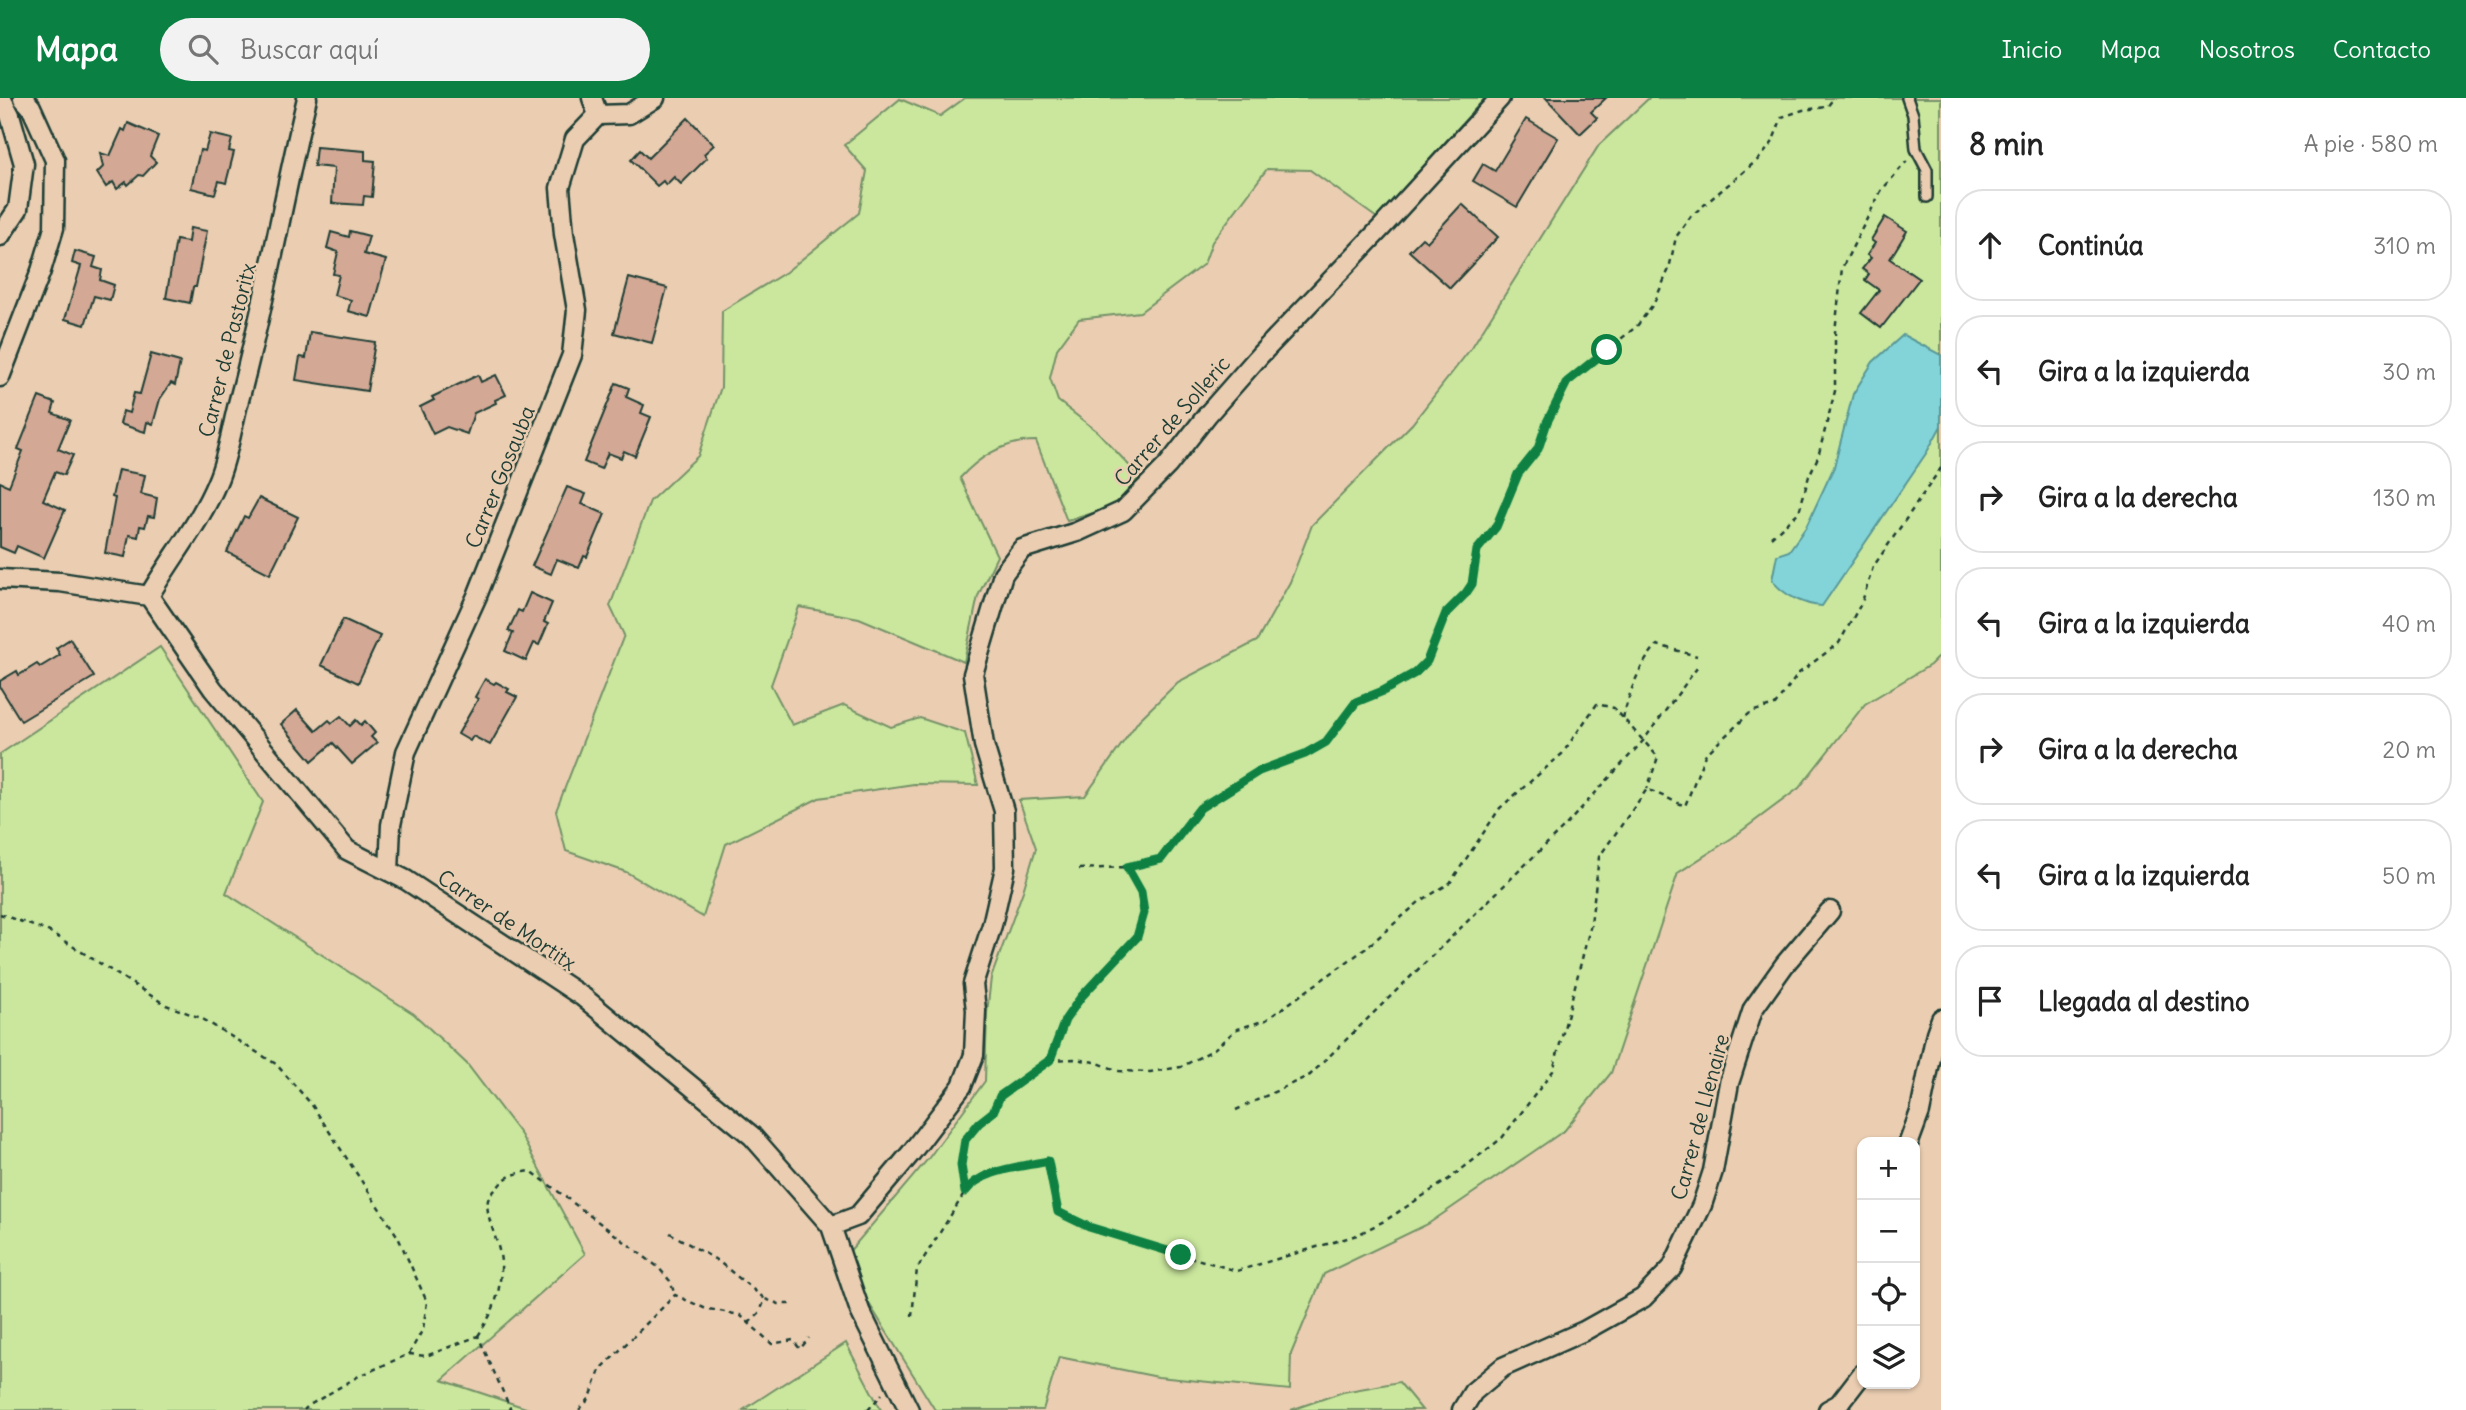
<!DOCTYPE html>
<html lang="es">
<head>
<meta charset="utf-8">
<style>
	body { margin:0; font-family:Delius,sans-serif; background:#f2f2f2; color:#222 }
	.controls { position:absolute; right:21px; bottom:21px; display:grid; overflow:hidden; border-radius:14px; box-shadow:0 2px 5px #0004 }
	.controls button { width:63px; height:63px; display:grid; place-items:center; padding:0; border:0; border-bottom:2px solid #e0e0e0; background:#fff; color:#222; font:35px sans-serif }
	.stop { position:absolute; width:21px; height:21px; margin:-16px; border:5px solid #0b8043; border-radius:50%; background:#fff }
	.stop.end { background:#0b8043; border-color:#fff; box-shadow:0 2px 7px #0008 }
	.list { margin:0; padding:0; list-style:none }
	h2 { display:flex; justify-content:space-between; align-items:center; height:91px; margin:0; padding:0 28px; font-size:30px }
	h2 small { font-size:23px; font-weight:400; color:#767676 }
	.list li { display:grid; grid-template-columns:46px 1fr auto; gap:21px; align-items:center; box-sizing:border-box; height:112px; margin:0 14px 14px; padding:0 14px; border:2px solid #e0e0e0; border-radius:28px }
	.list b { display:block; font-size:26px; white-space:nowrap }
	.list em { font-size:23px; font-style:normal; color:#767676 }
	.icon { flex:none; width:38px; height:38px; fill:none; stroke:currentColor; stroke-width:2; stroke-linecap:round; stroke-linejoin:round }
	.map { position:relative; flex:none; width:1941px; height:1312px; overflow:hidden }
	header { display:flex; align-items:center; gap:42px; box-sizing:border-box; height:98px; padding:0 35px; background:#0b8043; color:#fff }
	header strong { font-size:33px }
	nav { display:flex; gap:38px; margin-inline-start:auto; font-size:24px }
	.search { width:490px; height:63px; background:#f2f2f2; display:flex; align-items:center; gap:18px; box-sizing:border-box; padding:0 24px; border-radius:38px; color:#767676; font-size:26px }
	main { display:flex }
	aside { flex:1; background:#fff }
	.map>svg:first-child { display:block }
	.green { fill:#cae79d; stroke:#749268; stroke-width:2 }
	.water { fill:#82d4d9; stroke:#5a9897; stroke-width:2 }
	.building { fill:#d3a895; stroke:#1f3d34; stroke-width:2 }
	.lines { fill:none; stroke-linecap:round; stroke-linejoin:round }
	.lane-casing { stroke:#1f3d34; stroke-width:14 }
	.street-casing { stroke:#1f3d34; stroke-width:23 }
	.path { stroke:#1f3d34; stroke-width:2.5; stroke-dasharray:5 5; stroke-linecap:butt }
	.lane { stroke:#ebceb2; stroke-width:9 }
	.street { stroke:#ebceb2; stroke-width:18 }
	.route { stroke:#0b8043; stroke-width:9 }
	.labels { text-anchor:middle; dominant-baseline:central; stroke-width:5; stroke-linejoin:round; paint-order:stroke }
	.street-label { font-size:21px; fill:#1f3d34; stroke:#ebceb2 }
</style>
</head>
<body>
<header>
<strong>Mapa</strong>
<div class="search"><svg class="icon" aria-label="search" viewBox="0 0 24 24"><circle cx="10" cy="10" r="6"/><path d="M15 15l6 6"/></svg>Buscar aquí</div>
<nav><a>Inicio</a><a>Mapa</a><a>Nosotros</a><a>Contacto</a></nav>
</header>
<main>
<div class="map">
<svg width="1941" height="1312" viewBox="0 0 1941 1312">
	<rect width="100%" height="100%" fill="#ebceb2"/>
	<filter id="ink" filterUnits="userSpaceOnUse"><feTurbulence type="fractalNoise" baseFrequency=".0143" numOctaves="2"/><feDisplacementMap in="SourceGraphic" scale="14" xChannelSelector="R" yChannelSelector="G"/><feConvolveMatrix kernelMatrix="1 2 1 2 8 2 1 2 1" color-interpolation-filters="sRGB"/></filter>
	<g filter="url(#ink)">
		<g class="green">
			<path d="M965,0H1485L1377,120L1310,72L1267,71L1212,144L1204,166L1140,214L1079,221L1057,251L1050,280L1058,303L1098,334L1140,379L1113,409L1067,423L1036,343C1006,343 980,358 960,380L997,458L978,498L964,564L859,520L799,509L771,587L792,627L844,607L891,629L920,620L965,635L978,687L914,686L819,700L726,746L703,819L626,774L566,753L556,713L624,537L610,508L650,403L698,358L721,289L722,213L786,174L859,115L867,73L844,47L900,1L940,18Z"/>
			<path d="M1649,0H1941V556L1930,567L1865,606L1799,690L1732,740L1678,775L1611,975L1565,1032L1428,1126L1324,1176L1291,1256L1290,1292L1158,1279L1059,1259L1043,1312H935L842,1162L928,1061L985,983L987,915L991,880L1023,793L1036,750L1019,702L1085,698L1139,622L1178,584L1257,543L1290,484L1312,427L1412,326L1472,249L1599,47Z"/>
			<path d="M160,549L263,704L226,795L414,916L467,966L521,1037L585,1156L442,1282L532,1312H0V656Z"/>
			<path d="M846,1245L881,1312H743Z"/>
			<path d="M1399,1284L1422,1312H1291L1343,1294Z"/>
		</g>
		<path class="water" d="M1903,237L1941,257V328L1927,354L1822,508C1804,507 1783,497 1772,482L1777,457L1789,453L1806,429L1834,369L1853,296L1873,264Z"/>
		<g class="building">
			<path d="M1546,0H1606L1591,14L1597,20L1580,36Z"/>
			<path d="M688,20L714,47L704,56L707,60L681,86L674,79L666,87L663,83L657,88L631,62L640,52L648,60Z"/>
			<path d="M1526,21L1558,40L1517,109L1473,83L1483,66L1495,73Z"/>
			<path d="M128,25L158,38L150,58L156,64L143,78L139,77L128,87L126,84L117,91L113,84L106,89L97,75L103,69L100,55L110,58L122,31L125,33Z"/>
			<path d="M210,36L232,41L229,53L234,54L226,85L219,83L215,96L191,90L200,52L205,53Z"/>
			<path d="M316,49L365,53V62L375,63L372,99L364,98L363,107L332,105L334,70L314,68Z"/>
			<path d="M1462,106L1498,139L1450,190L1409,153L1422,140L1427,144Z"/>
			<path d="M1885,119L1907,133L1890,161L1919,181L1881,230L1861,215L1879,192L1865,182L1869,176L1862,171L1871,160L1867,157L1875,145L1871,142Z"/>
			<path d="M190,130L207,133L196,189H193L190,205L166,200L176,142L188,144Z"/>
			<path d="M350,133L369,138L364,156L386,162L370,219L348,213L351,202L334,197L339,177L333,176L338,154L327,150L331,134L349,139Z"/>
			<path d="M75,153L96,159L93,169L102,172L100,182L114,187L110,202L94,198L85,227L65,221L81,168L72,165Z"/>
			<path d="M629,180L667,190L652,245L614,235Z"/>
			<path d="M310,234L375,244L367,293L296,282L300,259L306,260Z"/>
			<path d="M151,256L180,264L175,287L171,285L160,301L153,326L147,324L145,334L120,326L123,313L129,315L134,295L140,296Z"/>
			<path d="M478,277L481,284L496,277L506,297L495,302L496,305L474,315L467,336L447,329L433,336L420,309L434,302L432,299Z"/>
			<path d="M616,285L629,290L626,299L644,307L641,315L651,319L635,358L624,353L621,360L608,355L601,371L584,364Z"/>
			<path d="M39,299L55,305L52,315L70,322L58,351L73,357L64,377L55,374L43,402L65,412L44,460L17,448L14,455L0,449V384L9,388L23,353L18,351Z"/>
			<path d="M118,372L145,377L141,396L157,400L154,419L148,418L145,429L140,428L138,439L129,437L125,459L105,455L115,400L112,399Z"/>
			<path d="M567,389L586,396L582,406L605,416L587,459L584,458L579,470L557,461L551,476L532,468Z"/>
			<path d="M259,400L298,419L270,476L227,454L244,418L248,420Z"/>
			<path d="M530,495L552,505L544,524L548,526L539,547L534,545L526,563L505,553L513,535L508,533L518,512L522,514Z"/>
			<path d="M343,521L380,538L358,585L321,567Z"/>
			<path d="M70,541L94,579L21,623L0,589V583L17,573L19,577L37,566L40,569L60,557L56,550Z"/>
			<path d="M485,581L494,586L496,584L509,591L507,594L517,599L490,647L473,638L470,643L458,636L478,601L475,599Z"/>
			<path d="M297,612L316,633L329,622L332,625L341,618L350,628L356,622L361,627L365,623L375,635L371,639L377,645L352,666L333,645L312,663L281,626Z"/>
		</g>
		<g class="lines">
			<defs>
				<path id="lane" d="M1907,0L1913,17L1916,51L1927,72V99"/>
				<g id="street">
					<path d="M598,17L629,16L655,0"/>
					<path d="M0,138L18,111L24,66L10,17L1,0"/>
					<path d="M0,279L41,173L54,130L55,62L31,9L23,0"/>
					<path d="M0,481L60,484L149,498L213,591L347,752L406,782L583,899L752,1038L831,1128L860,1213L909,1312"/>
					<path d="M149,498C171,460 200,425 217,384C228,359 232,328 239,302C266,202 283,100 307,0"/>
					<path d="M389,773L391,727L406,654L477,498L572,257L577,212L564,136L560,90L575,41L598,17L592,0"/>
					<path d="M1909,1044L1920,1014L1936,935L1941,921"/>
					<path d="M831,1128L858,1118L911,1055L962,988L974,957L976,912L973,886L992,827L1005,770L1004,713L984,647L973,576L1003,476L1022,451L1077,434L1123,413L1168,367L1208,316L1260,257L1382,129L1500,0"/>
					<path d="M1462,1312L1473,1294L1503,1269L1584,1233L1643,1200L1672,1170L1702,1107L1713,1073L1729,985L1753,911L1785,866L1830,813"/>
					<path d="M1828,1312L1839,1306L1862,1276"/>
				</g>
			</defs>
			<use href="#lane" class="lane-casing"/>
			<use href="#street" class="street-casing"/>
			<g class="path">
				<path d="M1771,439L1799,414L1809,378L1818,359L1835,293V234L1842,170L1881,93L1907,63"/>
				<path d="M1623,620C1630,593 1639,567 1657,547L1697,558"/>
				<path d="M1079,771L1127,769L1161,761L1201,710L1259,673L1305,656L1326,644L1356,604L1383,593L1415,575L1427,563L1446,515L1467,495L1472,486L1477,452L1496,429L1518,376L1538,351L1547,324L1567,284L1637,228L1654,205L1669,171L1676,139L1691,118L1761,59L1772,45L1782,19L1803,12L1827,9L1834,0"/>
				<path d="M0,816L50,834L166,907L201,920L276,966L312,1007L398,1139L427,1204L423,1231L409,1256L357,1279L308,1308L304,1312"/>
				<path d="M1050,962L1074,961L1095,964L1119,973L1150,974L1181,969L1213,952L1237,931L1266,922L1365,851L1419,804L1450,785L1500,710L1562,656L1597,606L1614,610L1658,659L1647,691"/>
				<path d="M1236,1012L1310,977L1565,728L1643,643L1697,570"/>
				<path d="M965,1094L961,1067L965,1042L979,1025L993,1014L1000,998L1050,962L1065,922L1081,899L1137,840L1144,815L1141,794L1127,769"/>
				<path d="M670,1135L718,1163L765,1201"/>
				<path d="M912,1218L917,1171L971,1085L999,1074L1048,1063L1058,1114L1089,1129L1237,1173L1357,1137L1386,1122L1449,1081L1502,1040L1553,973L1591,826L1599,759L1647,691L1685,708L1705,657L1751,614L1775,607L1799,575L1839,545L1862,504L1873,469L1941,370"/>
				<path d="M749,1225L760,1214L765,1201L779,1206H793"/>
				<path d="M478,1238C493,1214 499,1201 501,1172C503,1147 484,1121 488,1102C489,1098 495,1092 498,1089C506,1077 517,1075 531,1073L658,1169L670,1183L675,1197"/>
				<path d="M409,1256L426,1258L478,1238L511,1312"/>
				<path d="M579,1312L590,1300L600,1272L675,1197L704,1210L740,1217L772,1246L793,1242L800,1251L809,1240"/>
				<path d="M868,1312L882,1296"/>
			</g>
			<use href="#lane" class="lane"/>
			<use href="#street" class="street"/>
		</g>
	</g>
	<g class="lines" filter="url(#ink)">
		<path class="route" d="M1181,1157L1089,1129L1058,1114L1048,1063C1022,1069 981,1071 965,1094L961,1067L965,1042L979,1025L993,1014L1000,998L1050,962L1065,922L1081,899L1137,839L1144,815L1141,794L1127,769L1161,761L1200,710L1259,673L1305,656L1326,644L1356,604L1383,593L1415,575L1427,563L1446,515L1466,495L1472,486L1477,452L1496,429L1518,376L1538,351L1547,324L1567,284L1607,252"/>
	</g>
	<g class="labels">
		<g class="street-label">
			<text transform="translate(227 252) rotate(-76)">Carrer de Pastoritx</text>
			<text transform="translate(1172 323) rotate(-49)">Carrer de Solleric</text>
			<text transform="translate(500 379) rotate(-68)">Carrer Gosauba</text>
			<text transform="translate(507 822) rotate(34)">Carrer de Mortitx</text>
			<text transform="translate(1700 1019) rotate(-75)">Carrer de Llenaire</text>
		</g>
	</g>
</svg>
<div class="controls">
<button>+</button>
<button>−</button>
<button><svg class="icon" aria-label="locate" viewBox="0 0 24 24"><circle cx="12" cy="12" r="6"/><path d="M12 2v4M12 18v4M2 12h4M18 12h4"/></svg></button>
<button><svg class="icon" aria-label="layers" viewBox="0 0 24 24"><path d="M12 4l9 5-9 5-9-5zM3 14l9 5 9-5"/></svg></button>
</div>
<div class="stop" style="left:1607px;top:252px"></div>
<div class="stop end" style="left:1181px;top:1157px"></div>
</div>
<aside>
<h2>8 min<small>A pie · 580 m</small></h2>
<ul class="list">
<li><svg class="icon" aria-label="ahead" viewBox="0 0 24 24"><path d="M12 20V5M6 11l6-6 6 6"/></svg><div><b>Continúa</b></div><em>310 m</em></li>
<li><svg class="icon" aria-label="left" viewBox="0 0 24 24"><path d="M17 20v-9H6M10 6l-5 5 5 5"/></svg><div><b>Gira a la izquierda</b></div><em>30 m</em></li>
<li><svg class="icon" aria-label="right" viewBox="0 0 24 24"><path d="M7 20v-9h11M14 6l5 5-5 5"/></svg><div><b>Gira a la derecha</b></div><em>130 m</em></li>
<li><svg class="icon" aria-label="left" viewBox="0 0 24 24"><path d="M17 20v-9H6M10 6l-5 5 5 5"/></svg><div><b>Gira a la izquierda</b></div><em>40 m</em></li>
<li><svg class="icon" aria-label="right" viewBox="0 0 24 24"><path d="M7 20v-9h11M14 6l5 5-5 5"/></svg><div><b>Gira a la derecha</b></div><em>20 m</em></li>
<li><svg class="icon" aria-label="left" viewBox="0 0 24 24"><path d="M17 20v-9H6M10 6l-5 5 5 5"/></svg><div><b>Gira a la izquierda</b></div><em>50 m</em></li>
<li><svg class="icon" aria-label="arrive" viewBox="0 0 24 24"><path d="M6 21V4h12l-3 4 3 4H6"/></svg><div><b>Llegada al destino</b></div></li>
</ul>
</aside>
</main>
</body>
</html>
